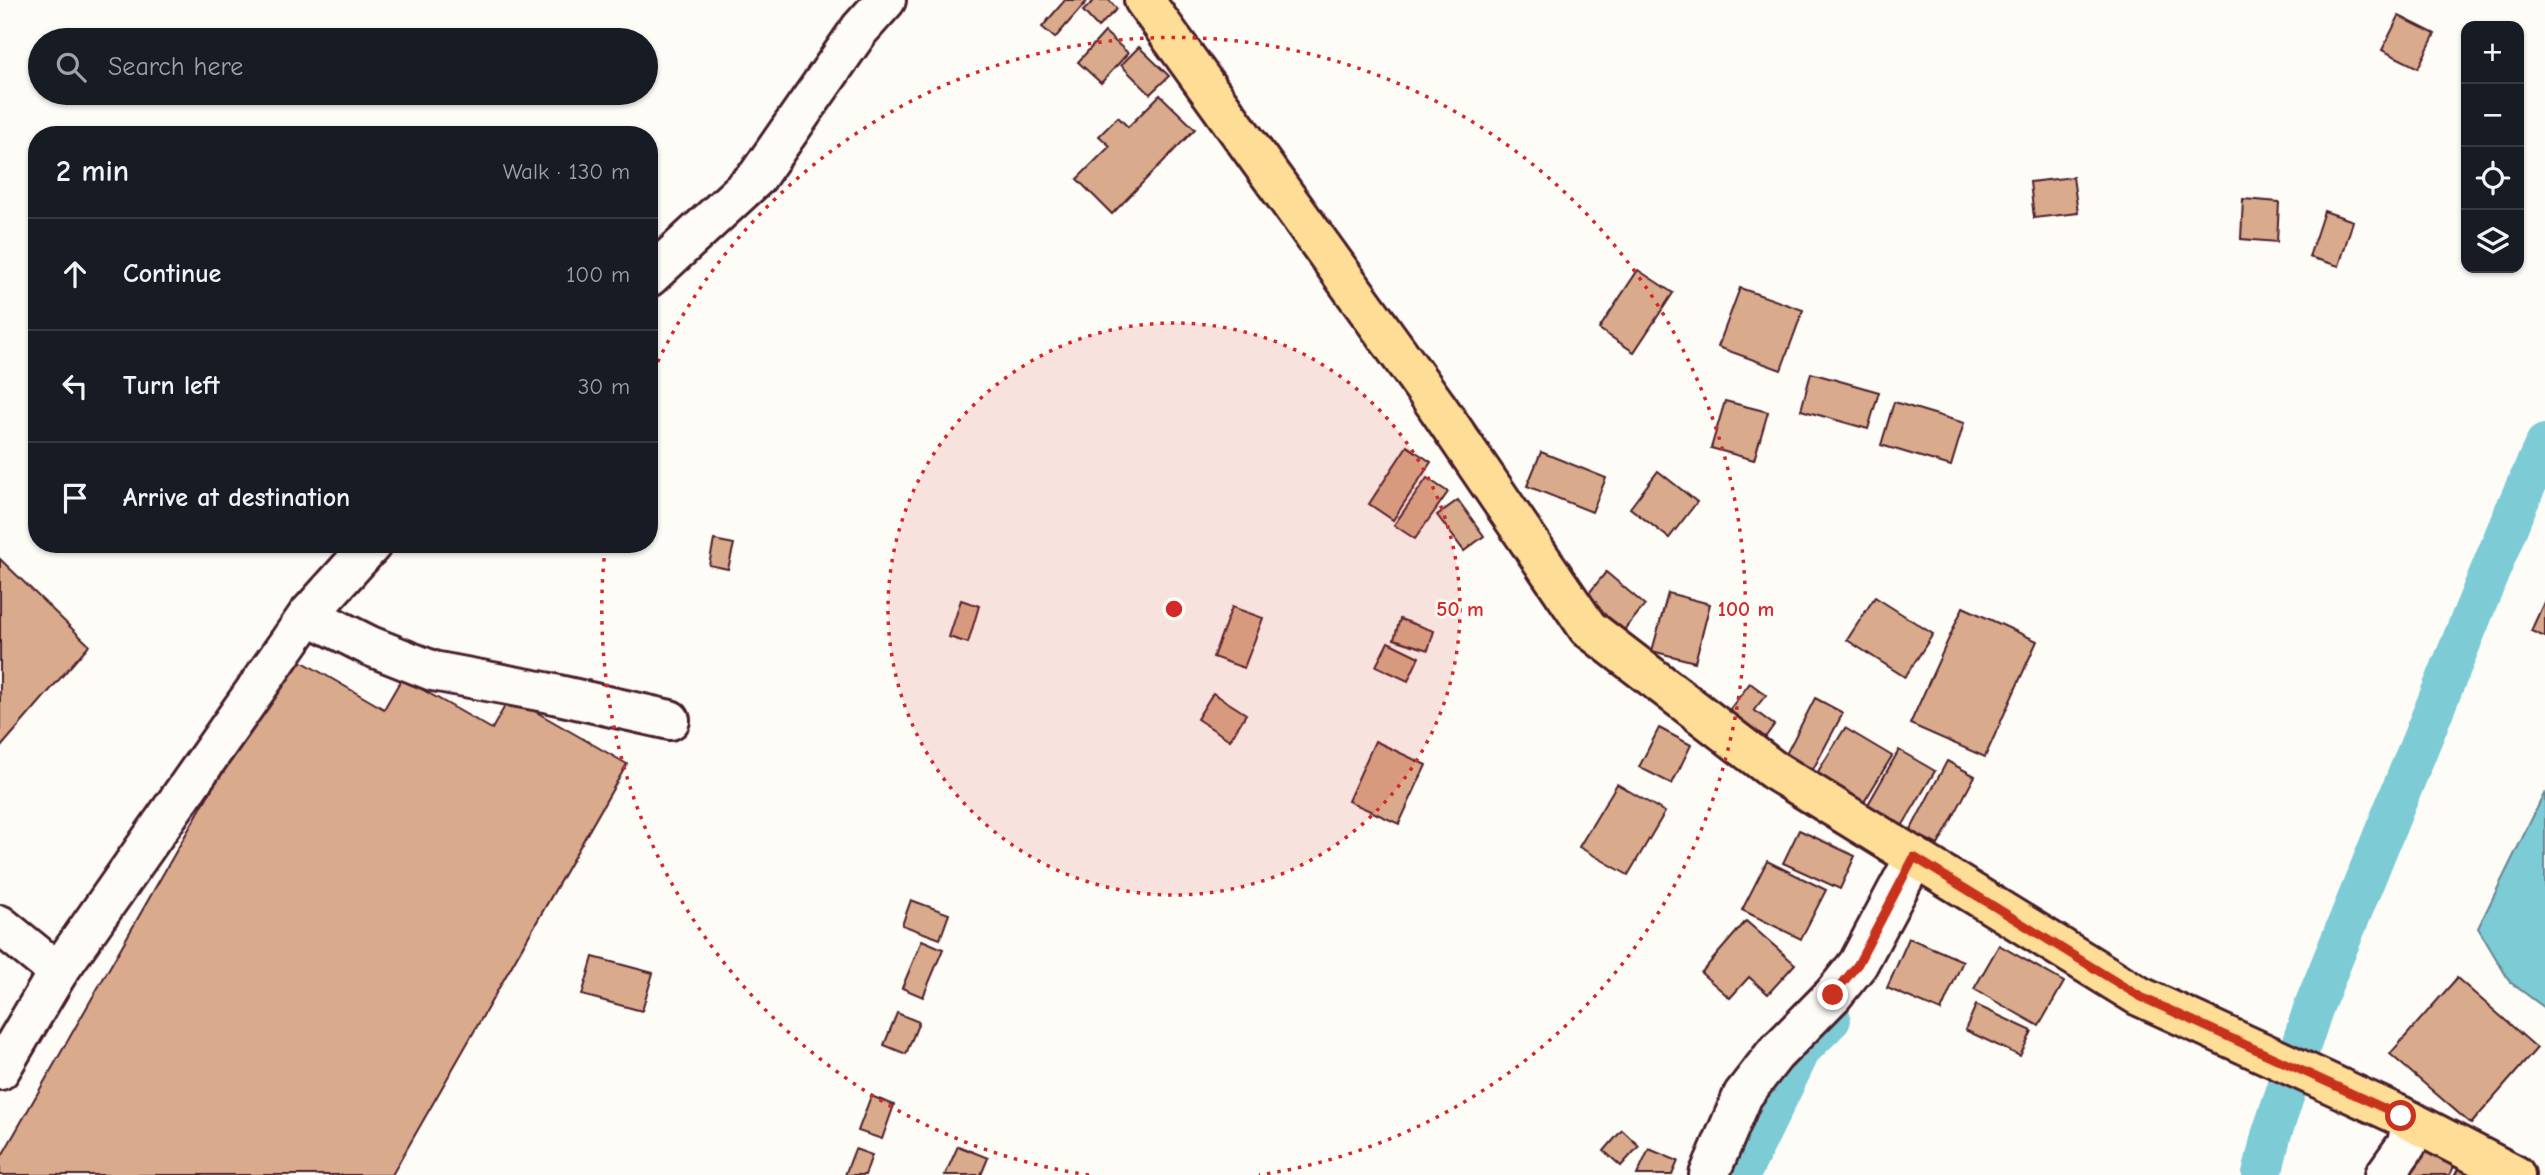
<!DOCTYPE html>
<html lang="en">
<head>
<meta charset="utf-8">
<style>
	body { margin:0; font-family:"Comic Neue",sans-serif; background:#242831; color:#f1f3f6 }
	.controls { position:absolute; right:21px; top:21px; display:grid; overflow:hidden; border-radius:14px; box-shadow:0 2px 5px #0004 }
	.controls button { width:63px; height:63px; display:grid; place-items:center; padding:0; border:0; border-bottom:2px solid #363941; background:#171b24; color:#f1f3f6; font:35px sans-serif }
	.stop { position:absolute; width:21px; height:21px; margin:-16px; border:5px solid #c8321e; border-radius:50%; background:#fff }
	.stop.end { background:#c8321e; border-color:#fff; box-shadow:0 2px 7px #0008 }
	.list { margin:0; padding:0; list-style:none }
	h2 { display:flex; justify-content:space-between; align-items:center; height:91px; margin:0; padding:0 28px; font-size:30px }
	h2 small { font-size:23px; font-weight:400; color:#9ea1a6 }
	.list li { display:grid; grid-template-columns:46px 1fr auto; gap:21px; align-items:center; box-sizing:border-box; height:112px; padding:0 28px; border-top:2px solid #363941 }
	.list b { display:block; font-size:26px; white-space:nowrap }
	.list em { font-size:23px; font-style:normal; color:#9ea1a6 }
	.icon { flex:none; width:38px; height:38px; fill:none; stroke:currentColor; stroke-width:2; stroke-linecap:round; stroke-linejoin:round }
	.map { position:relative; flex:none; width:2545px; height:1175px; overflow:hidden }
	.search { position:absolute; background:#171b24; box-shadow:0 2px 5px #0004; left:28px; top:28px; width:630px; height:77px; display:flex; align-items:center; gap:18px; box-sizing:border-box; padding:0 24px; border-radius:38px; color:#9ea1a6; font-size:26px }
	.panel { position:absolute; background:#171b24; box-shadow:0 2px 5px #0004; left:28px; top:126px; width:630px; height:427px; border-radius:28px }
	.map>svg:first-child { display:block }
	.water { fill:#7bcbd5; stroke:#678691; stroke-width:2 }
	.lines { fill:none; stroke-linecap:round; stroke-linejoin:round }
	.canal { stroke:#7bcbd5; stroke-width:40 }
	.building { fill:#d9aa8b; stroke:#4a1f2b; stroke-width:2 }
	.minor-casing { stroke:#4a1f2b; stroke-width:44 }
	.major-casing { stroke:#4a1f2b; stroke-width:44 }
	.minor { stroke:#fdfcf7; stroke-width:38 }
	.major { stroke:#fedd96; stroke-width:38 }
	.route { stroke:#c8321e; stroke-width:9 }
	.ring { fill:none; stroke:#d62828; stroke-width:3.5; stroke-dasharray:3.5 7 }
	.centre { fill:#d62828; stroke:#fdfcf7; stroke-width:3.5 }
	.ring-label { font-size:21px; text-anchor:middle; font-weight:bold; fill:#d62828; stroke:#fdfcf7; stroke-width:5; stroke-linejoin:round; paint-order:stroke }
</style>
</head>
<body>
<div class="map">
<svg width="2545" height="1175" viewBox="0 0 2545 1175">
	<rect width="100%" height="100%" fill="#fdfcf7"/>
	<filter id="ink" filterUnits="userSpaceOnUse"><feTurbulence type="fractalNoise" baseFrequency=".0143" numOctaves="2"/><feDisplacementMap in="SourceGraphic" scale="14" xChannelSelector="R" yChannelSelector="G"/><feConvolveMatrix kernelMatrix="1 2 1 2 8 2 1 2 1" color-interpolation-filters="sRGB"/></filter>
	<g filter="url(#ink)">
		<path class="water" d="M2545,792V1008L2510,982L2478,928Z"/>
		<g class="lines">
			<g class="canal">
				<path d="M1740,1175L1802,1048L1831,1019"/>
				<path d="M2262,1175L2271,1136L2314,1006L2514,512L2545,444"/>
			</g>
		</g>
		<g class="building">
			<path d="M1065,0H1088L1055,38L1042,27Z"/>
			<path d="M1095,0H1109L1117,9L1098,27L1083,11Z"/>
			<path d="M2399,16L2435,34L2418,68L2382,50Z"/>
			<path d="M1105,32L1128,53L1101,83L1078,62Z"/>
			<path d="M1139,47L1169,76L1150,94L1121,65Z"/>
			<path d="M1160,95L1195,129L1112,214L1077,179L1110,146L1099,136L1118,117L1128,127Z"/>
			<path d="M2073,177L2078,213L2034,218L2030,182Z"/>
			<path d="M2243,199L2279,202L2277,242L2241,239Z"/>
			<path d="M2324,211L2353,221L2339,266L2309,257Z"/>
			<path d="M1638,270L1673,293L1634,352L1599,329Z"/>
			<path d="M1740,288L1803,310L1781,370L1718,347Z"/>
			<path d="M1811,373L1879,392L1868,429L1801,410Z"/>
			<path d="M1725,401L1768,412L1754,460L1711,448Z"/>
			<path d="M1894,402L1964,423L1951,466L1881,445Z"/>
			<path d="M1407,446L1431,462L1393,520L1369,504Z"/>
			<path d="M1541,452L1606,478L1592,512L1527,486Z"/>
			<path d="M1658,471L1697,502L1669,538L1630,508Z"/>
			<path d="M1427,478L1448,492L1415,539L1394,525Z"/>
			<path d="M1458,500L1484,536L1464,551L1437,515Z"/>
			<path d="M714,540L734,544L728,569L709,565Z"/>
			<path d="M0,559L89,645L0,748Z"/>
			<path d="M1606,572L1645,605L1624,630L1585,598Z"/>
			<path d="M1668,593L1710,604L1695,662L1652,651Z"/>
			<path d="M1875,597L1933,634L1905,677L1847,640Z"/>
			<path d="M961,600L979,606L968,643L949,637Z"/>
			<path d="M2545,600V637L2531,631Z"/>
			<path d="M1232,607L1263,618L1244,668L1213,657Z"/>
			<path d="M1963,607L2037,641L1985,757L1910,724Z"/>
			<path d="M1400,619L1434,631L1428,650L1394,639Z"/>
			<path d="M1388,642L1419,657L1408,681L1376,666Z"/>
			<path d="M289,654L384,709L402,678L492,729L510,697L627,764L392,1175H0V1159Z"/>
			<path d="M1750,683L1766,695L1754,710L1774,725L1759,746L1723,718Z"/>
			<path d="M1213,693L1246,714L1230,740L1197,719Z"/>
			<path d="M1815,698L1843,713L1810,775L1783,760Z"/>
			<path d="M1659,728L1691,745L1672,784L1639,767Z"/>
			<path d="M1845,728L1892,756L1861,807L1814,778Z"/>
			<path d="M1375,741L1426,765L1399,824L1348,801Z"/>
			<path d="M1899,750L1935,771L1901,828L1866,808Z"/>
			<path d="M1947,761L1975,776L1938,845L1910,831Z"/>
			<path d="M1617,784L1665,812L1628,875L1579,847Z"/>
			<path d="M1799,830L1855,856L1840,889L1783,863Z"/>
			<path d="M1767,861L1826,890L1801,939L1742,910Z"/>
			<path d="M911,900L949,914L940,939L902,925Z"/>
			<path d="M1746,921L1795,964L1768,994L1749,977L1730,998L1701,973Z"/>
			<path d="M1909,938L1963,961L1941,1011L1887,988Z"/>
			<path d="M922,940L943,949L923,997L902,988Z"/>
			<path d="M1999,945L2064,982L2039,1026L1974,989Z"/>
			<path d="M593,957L653,973L642,1011L582,995Z"/>
			<path d="M2457,978L2537,1048L2471,1124L2390,1054Z"/>
			<path d="M1976,1005L2032,1031L2020,1056L1965,1030Z"/>
			<path d="M897,1013L919,1022L906,1054L884,1045Z"/>
			<path d="M871,1096L894,1105L882,1139L858,1131Z"/>
			<path d="M1622,1130L1639,1146L1621,1166L1604,1151Z"/>
			<path d="M2415,1142L2456,1162L2450,1175H2399Z"/>
			<path d="M958,1146L988,1158L981,1175H945Z"/>
			<path d="M855,1149L872,1155L865,1175H845Z"/>
			<path d="M1649,1149L1678,1161L1672,1175H1637Z"/>
			<path d="M2459,1167L2479,1175H2455Z"/>
		</g>
		<g class="lines">
			<defs>
				<g id="minor">
					<path d="M649,277L757,177L860,29L886,0"/>
					<path d="M308,615L370,646L433,671L545,692L670,720"/>
					<path d="M0,925L58,972"/>
					<path d="M0,1070L58,972L308,615L372,544"/>
					<path d="M1709,1175L1743,1095L1774,1055L1833,995L1858,964L1915,857"/>
					<path d="M2385,1175L2407,1144L2411,1121"/>
				</g>
				<path id="major" d="M1144,0L1436,405L1588,628L1772,769L2139,996L2401,1116L2515,1175"/>
			</defs>
			<use href="#minor" class="minor-casing"/>
			<use href="#major" class="major-casing"/>
			<use href="#minor" class="minor"/>
			<use href="#major" class="major"/>
		</g>
	</g>
	<g class="lines" filter="url(#ink)">
		<path class="route" d="M1833,995L1858,964L1914,857L2139,996L2401,1116"/>
	</g>
	<circle cx="1174" cy="609" r="286" fill="#d62828" fill-opacity=".12"/>
	<g class="ring">
		<circle cx="1174" cy="609" r="286"/>
		<path d="M1089 1175A572 572 0 0 1 605 549M649 381A572 572 0 1 1 1259 1175"/>
	</g>
	<circle cx="1174" cy="609" r="10" class="centre"/>
	<g class="ring-label">
		<text x="1460" y="616">50 m</text>
		<text x="1746" y="616">100 m</text>
	</g>
</svg>
<div class="controls">
<button>+</button>
<button>−</button>
<button><svg class="icon" aria-label="locate" viewBox="0 0 24 24"><circle cx="12" cy="12" r="6"/><path d="M12 2v4M12 18v4M2 12h4M18 12h4"/></svg></button>
<button><svg class="icon" aria-label="layers" viewBox="0 0 24 24"><path d="M12 4l9 5-9 5-9-5zM3 14l9 5 9-5"/></svg></button>
</div>
<div class="stop" style="left:2401px;top:1116px"></div>
<div class="stop end" style="left:1833px;top:995px"></div>
<div class="search"><svg class="icon" aria-label="search" viewBox="0 0 24 24"><circle cx="10" cy="10" r="6"/><path d="M15 15l6 6"/></svg>Search here</div>
<section class="panel">
<h2>2 min<small>Walk · 130 m</small></h2>
<ul class="list">
<li><svg class="icon" aria-label="ahead" viewBox="0 0 24 24"><path d="M12 20V5M6 11l6-6 6 6"/></svg><div><b>Continue</b></div><em>100 m</em></li>
<li><svg class="icon" aria-label="left" viewBox="0 0 24 24"><path d="M17 20v-9H6M10 6l-5 5 5 5"/></svg><div><b>Turn left</b></div><em>30 m</em></li>
<li><svg class="icon" aria-label="arrive" viewBox="0 0 24 24"><path d="M6 21V4h12l-3 4 3 4H6"/></svg><div><b>Arrive at destination</b></div></li>
</ul>
</section>
</div>
</body>
</html>
